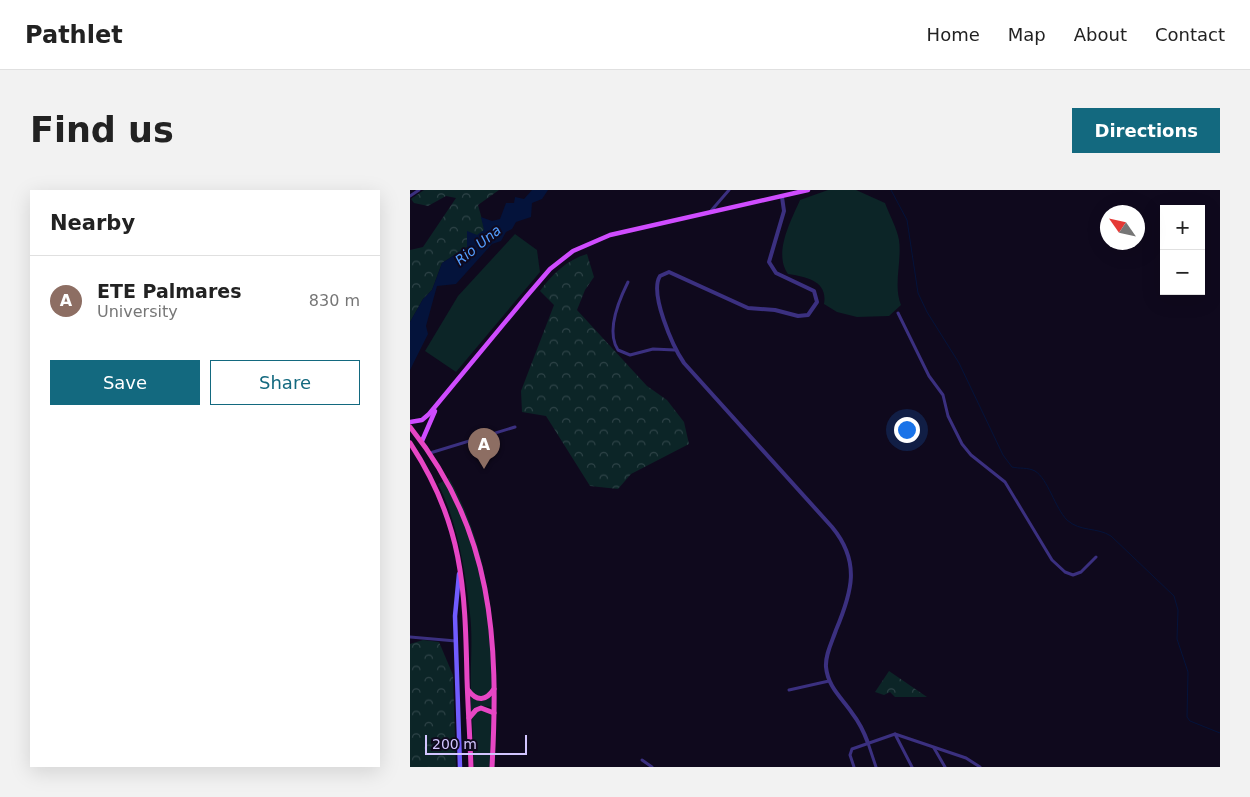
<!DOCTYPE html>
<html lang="en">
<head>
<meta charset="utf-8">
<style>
	body { margin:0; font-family:"DejaVu Sans",sans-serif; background:#f2f2f2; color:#222 }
	.controls { position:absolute; right:15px; top:15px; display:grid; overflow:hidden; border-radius:0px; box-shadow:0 5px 20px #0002 }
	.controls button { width:45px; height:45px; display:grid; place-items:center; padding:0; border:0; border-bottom:1px solid #e0e0e0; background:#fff; color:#222; font:25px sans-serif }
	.compass { position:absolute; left:690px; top:15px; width:45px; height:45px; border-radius:50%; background:#fff; box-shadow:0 5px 20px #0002; rotate:304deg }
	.scale { position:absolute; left:15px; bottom:12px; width:102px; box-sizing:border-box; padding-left:5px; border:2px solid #d2c5ff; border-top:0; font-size:14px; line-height:18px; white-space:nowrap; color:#d2c5ff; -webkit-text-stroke:4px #0f091d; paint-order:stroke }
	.you { position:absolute; left:496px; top:239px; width:18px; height:18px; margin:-12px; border:4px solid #fff; border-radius:50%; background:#1a73e8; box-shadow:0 0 0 8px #1a73e833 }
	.badge { display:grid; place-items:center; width:32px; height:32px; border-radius:50%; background:#13697f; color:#fff; font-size:16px; font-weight:700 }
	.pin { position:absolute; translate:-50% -41px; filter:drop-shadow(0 1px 2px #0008) }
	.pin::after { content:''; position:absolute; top:26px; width:18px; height:15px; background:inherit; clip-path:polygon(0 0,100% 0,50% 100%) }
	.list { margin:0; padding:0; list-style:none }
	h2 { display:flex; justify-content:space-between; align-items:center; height:65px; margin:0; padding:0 20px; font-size:21px }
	h2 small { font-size:16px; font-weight:400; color:#767676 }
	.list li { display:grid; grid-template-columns:32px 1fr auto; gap:15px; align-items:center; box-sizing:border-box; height:90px; padding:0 20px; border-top:1px solid #e0e0e0 }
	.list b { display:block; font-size:19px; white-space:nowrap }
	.list p { margin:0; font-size:16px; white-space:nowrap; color:#767676 }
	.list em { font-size:16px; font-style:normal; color:#767676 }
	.actions { display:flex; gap:10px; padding:15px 20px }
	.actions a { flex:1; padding:11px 0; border:1px solid #13697f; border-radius:0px; text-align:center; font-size:18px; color:#13697f }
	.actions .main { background:#13697f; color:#fff }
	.map { position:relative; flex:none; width:810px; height:577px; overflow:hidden; border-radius:0px }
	header { display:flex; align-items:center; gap:30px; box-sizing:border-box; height:70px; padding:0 25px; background:#fff; border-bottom:1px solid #e0e0e0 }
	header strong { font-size:24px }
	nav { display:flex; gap:28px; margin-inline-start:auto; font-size:18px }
	.intro { display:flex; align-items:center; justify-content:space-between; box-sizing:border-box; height:120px; padding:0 30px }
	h1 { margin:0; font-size:35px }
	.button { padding:12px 22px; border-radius:0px; background:#13697f; color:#fff; font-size:18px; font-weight:700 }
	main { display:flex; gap:30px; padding:0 30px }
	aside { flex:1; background:#fff; border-radius:0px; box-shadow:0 5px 20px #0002 }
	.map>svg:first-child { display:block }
	.green { fill:#0c2527 }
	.forest { fill:url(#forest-crowns) }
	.water { fill:#04133b }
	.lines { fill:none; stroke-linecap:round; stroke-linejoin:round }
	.stream { stroke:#04133b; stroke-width:1 }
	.minor { stroke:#3b3080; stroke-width:3 }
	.tertiary { stroke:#3b3080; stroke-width:4 }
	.secondary { stroke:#715cff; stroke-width:4.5 }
	.primary { stroke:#cf4cff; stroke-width:4.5 }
	.trunk { stroke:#e746c4; stroke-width:5 }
	.labels { text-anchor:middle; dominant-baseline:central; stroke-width:4; stroke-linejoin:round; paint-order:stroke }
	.water-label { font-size:14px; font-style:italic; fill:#539eff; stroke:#0f091d }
</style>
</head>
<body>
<header>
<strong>Pathlet</strong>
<nav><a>Home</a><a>Map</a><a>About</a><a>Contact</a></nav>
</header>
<div class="intro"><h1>Find us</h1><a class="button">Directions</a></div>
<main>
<aside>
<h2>Nearby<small></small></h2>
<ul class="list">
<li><span class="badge" style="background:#8d6e63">A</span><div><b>ETE Palmares</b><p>University</p></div><em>830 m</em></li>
</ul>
<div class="actions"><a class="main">Save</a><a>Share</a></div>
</aside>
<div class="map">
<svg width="810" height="577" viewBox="0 0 810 577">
	<defs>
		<pattern id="forest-crowns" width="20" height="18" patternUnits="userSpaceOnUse" patternTransform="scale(1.25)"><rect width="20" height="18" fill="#0c2527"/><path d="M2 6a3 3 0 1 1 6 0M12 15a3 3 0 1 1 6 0" fill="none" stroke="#2e4347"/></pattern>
	</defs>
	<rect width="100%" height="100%" fill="#0f091d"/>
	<g class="green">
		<path d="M418,0H446L475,13C479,24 487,38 489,50C492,72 483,95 491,115L479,126L447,127L427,122L414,114C418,91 397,87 378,84C363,63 381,31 390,10Z"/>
		<path d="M105,44L127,60L130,82L46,182L15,161L48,106Z"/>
		<path d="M39,288C76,354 85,426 86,500L79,507L69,508L61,501C60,476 63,449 60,424C55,381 48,333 28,294Z"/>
		<path d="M61,503L74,510L83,506L86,522L81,517L72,516L61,525Z"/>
		<path d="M72,517L80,518L86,523L85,577H64L62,527Z"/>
	</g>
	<g class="forest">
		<path d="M14,0H89L68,15L75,40L59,52L57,57L32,73L22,100L13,109L0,132V60L13,57L46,8L36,6L18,16L4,13L1,9Z"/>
		<path d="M177,64L184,87L175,100L167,120L237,196L257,210L274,232L279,254L221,284L208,299L180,296L136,226L112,222L111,201L144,115L130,101C142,84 157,70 177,64Z"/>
		<path d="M13,450L29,452L43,485L46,577H0V454Z"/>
		<path d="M479,481L517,507H485L480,502L474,505L465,502Z"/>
	</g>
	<path class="water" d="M122,0H138L132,9L122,13L121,27L106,32L102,39L96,42L91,51L82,54L46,94L27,96L16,136L18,144L0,180V132L13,109L22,100L32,73L57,57V41L67,45L74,40L71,27L82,31L90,29L96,13H104L105,7L114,9Z"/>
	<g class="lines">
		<path class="stream" d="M481,0L497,30L508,103L517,122L549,173L593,265L602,277C610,279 617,277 625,281C638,289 645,318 657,330C670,342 687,337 701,346L764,406L768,420L767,449L778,482L777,527L780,531L810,543"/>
		<g class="minor">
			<path d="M0,6L9,0"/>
			<path d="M300,22L319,0"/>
			<path d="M218,92C209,110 196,142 208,160L220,165L243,159L265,160"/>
			<path d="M488,123L519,186L533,205L538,226L552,254L561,265L595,292L642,370L655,382L663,385L671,382L686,367"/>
			<path d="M20,263L105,237"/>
			<path d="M0,447L46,451"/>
			<path d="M379,500L419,491"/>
			<path d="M485,544L502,577"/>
			<path d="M458,553L466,577"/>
			<path d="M524,558L535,577"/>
			<path d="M232,570L242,577"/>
			<path d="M444,577L440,565L442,559L485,544L556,568L570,577"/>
		</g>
		<path class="tertiary" d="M372,7L374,21L359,72L366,83L404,101L407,112L398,125L388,126L365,120L338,118L259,82L250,86C239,103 263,157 274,173L422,337C451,372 442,402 426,440C422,452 415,465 416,477C418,497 431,507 442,523C449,532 454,542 458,553"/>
		<path class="secondary" d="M49,384L45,426L50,577"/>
		<g class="primary">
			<path d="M0,232L12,230L19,224L116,107L140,79L163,61L200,45L398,0"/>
			<path d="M12,251L25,221"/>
		</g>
		<g class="trunk">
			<path d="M0,237C83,340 89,450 82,577"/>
			<path d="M0,253C53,333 55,397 57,489C58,519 60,548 61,577"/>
			<path d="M58,500C67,512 76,511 84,499"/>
			<path d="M59,528L66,520L71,518L84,523"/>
		</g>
	</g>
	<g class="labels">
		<g class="water-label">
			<text transform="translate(68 55) rotate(-39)">Rio Una</text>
		</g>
	</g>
</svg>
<div class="controls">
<button>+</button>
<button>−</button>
</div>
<svg class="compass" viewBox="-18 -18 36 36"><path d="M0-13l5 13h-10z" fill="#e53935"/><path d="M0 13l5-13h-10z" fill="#767676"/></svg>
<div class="scale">200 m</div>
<div class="you"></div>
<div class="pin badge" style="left:74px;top:279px;background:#8d6e63">A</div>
</div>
</main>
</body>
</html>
